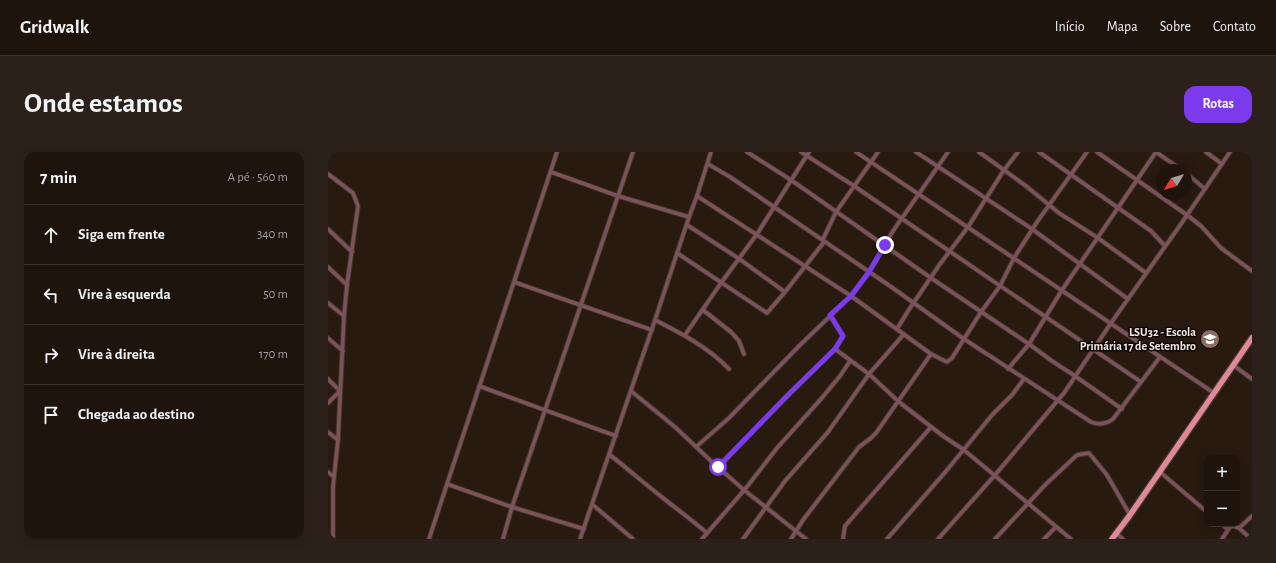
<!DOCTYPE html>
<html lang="pt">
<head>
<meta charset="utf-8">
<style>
	body { margin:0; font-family:"Alegreya Sans",sans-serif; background:#2c211a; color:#f1f3f6 }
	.controls { position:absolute; right:12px; bottom:12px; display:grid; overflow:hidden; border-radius:8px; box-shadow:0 2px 10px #0003 }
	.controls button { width:36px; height:36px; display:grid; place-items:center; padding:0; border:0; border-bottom:1px solid #3c332d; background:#1f140c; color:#f1f3f6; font:20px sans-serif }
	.compass { position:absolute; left:828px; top:12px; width:36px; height:36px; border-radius:50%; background:#1f140c; box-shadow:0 2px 10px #0003; rotate:232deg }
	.stop { position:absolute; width:12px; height:12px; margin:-9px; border:3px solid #7c3aed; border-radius:50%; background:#fff }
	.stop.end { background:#7c3aed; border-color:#fff; box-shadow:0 1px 4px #0008 }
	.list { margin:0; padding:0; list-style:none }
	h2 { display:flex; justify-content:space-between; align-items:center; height:52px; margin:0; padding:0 16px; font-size:17px }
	h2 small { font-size:13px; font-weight:400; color:#a19e9d }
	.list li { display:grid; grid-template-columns:26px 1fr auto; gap:12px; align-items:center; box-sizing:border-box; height:60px; padding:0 16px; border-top:1px solid #3c332d }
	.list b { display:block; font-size:15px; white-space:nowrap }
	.list em { font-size:13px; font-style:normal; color:#a19e9d }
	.icon { flex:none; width:22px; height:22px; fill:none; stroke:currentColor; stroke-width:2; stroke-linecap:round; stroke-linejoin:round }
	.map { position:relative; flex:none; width:924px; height:387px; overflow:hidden; border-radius:12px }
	header { display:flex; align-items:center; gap:24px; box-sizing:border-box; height:56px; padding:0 20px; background:#1f140c; border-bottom:1px solid #3c332d }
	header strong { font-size:19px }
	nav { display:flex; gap:22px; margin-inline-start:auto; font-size:14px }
	.intro { display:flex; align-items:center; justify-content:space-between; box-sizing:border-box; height:96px; padding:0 24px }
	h1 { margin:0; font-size:28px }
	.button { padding:10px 18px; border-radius:12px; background:#7c3aed; color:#fff; font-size:14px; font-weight:700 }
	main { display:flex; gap:24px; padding:0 24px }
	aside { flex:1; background:#1f140c; border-radius:12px; box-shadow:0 2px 10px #0003 }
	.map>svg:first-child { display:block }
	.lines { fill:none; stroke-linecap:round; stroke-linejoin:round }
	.street-casing { stroke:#45372d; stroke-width:5.5 }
	.primary-casing { stroke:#45372d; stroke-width:8 }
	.street { stroke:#7d535b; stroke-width:3.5 }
	.primary { stroke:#df8899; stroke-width:5.5 }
	.route { stroke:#7c3aed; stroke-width:5 }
	.labels { text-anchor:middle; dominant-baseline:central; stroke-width:3; stroke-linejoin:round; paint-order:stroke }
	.poi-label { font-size:12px; font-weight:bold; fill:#f3e8e1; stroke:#0d0704; text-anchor:end }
</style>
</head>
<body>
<header>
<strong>Gridwalk</strong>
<nav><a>Início</a><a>Mapa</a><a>Sobre</a><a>Contato</a></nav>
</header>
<div class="intro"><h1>Onde estamos</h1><a class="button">Rotas</a></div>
<main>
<aside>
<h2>7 min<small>A pé · 560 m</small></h2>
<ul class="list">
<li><svg class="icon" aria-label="ahead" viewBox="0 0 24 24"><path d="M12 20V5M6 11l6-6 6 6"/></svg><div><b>Siga em frente</b></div><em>340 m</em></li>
<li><svg class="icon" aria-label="left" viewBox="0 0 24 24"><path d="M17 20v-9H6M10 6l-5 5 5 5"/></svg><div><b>Vire à esquerda</b></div><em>50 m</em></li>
<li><svg class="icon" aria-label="right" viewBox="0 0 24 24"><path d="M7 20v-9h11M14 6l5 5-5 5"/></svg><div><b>Vire à direita</b></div><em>170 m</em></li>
<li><svg class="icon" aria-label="arrive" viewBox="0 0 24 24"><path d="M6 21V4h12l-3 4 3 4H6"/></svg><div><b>Chegada ao destino</b></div></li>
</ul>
</aside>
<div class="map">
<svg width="924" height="387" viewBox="0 0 924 387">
	<rect width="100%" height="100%" fill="#291a10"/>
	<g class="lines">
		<defs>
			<g id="street">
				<path d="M419,0L463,28L603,126L701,192L724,209L747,224L794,257"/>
				<path d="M473,0L526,34L813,230"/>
				<path d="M528,0L886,241"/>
				<path d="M588,0L704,77L800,147"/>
				<path d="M651,0L698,34L731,61L770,86L818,121"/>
				<path d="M711,0L823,79L837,94"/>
				<path d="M769,0L859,63L873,74L893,96L924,119"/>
				<path d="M828,0L854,18"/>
				<path d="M878,0L894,12"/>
				<path d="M380,12L402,25L562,134L636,187L763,270C770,273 779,272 785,267L832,205"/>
				<path d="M223,20L290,44L361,65"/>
				<path d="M858,21L877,37"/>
				<path d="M0,22L25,41L30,54L19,133L16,164L10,288L5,335V387"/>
				<path d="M369,44L523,144L603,202L548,281L543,286L531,295L475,368L463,387"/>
				<path d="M359,73L410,106L457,140"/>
				<path d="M0,77L24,100"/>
				<path d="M349,101L439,161L457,140L496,90L495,87L508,60L550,0"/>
				<path d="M0,115L19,133"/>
				<path d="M186,130L324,178"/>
				<path d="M0,151L16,164"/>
				<path d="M375,158L403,180L411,189L416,202"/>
				<path d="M327,168C354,182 380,195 401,217"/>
				<path d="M569,177L580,159L612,112L640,75L676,18L690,0"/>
				<path d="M357,183L393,131L429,82L481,0"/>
				<path d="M0,186L15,199"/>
				<path d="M507,197L541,222L571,250L615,284L636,298L743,387"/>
				<path d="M603,202L619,210L624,206L653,160L672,134L686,106L709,70L759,0"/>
				<path d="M905,213L924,227"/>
				<path d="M680,217L701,192L734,138L828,0"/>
				<path d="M0,227L12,239L0,251"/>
				<path d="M151,234L288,284"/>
				<path d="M303,239L347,275L383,309L416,338L478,387"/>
				<path d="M0,280L10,288"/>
				<path d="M369,294L401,266L472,193L523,144L541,120L565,79L620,0"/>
				<path d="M282,303C300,317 317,332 335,346C350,358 365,369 379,381"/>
				<path d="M390,315L460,243L507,197L515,184L502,163"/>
				<path d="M0,320L6,325"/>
				<path d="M832,320L879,360"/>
				<path d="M119,332L184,355L256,377"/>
				<path d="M265,353L305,387"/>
				<path d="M894,372L900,378"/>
				<path d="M911,376L924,364"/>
				<path d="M788,381L795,387"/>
				<path d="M101,387L119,332L229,0"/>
				<path d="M175,387L184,355L305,0"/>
				<path d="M252,387L327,168L361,65L369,44L383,0"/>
				<path d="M374,387L418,336L449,296L493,247L512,224L522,209"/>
				<path d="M415,387L457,329L500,280L541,222L576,182"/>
				<path d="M515,387L517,374L603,275"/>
				<path d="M559,387L619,318L664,263L684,243L696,227"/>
				<path d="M610,387L667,323L736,241L783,171L853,72L902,0"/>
				<path d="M667,387L717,333L749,303L761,301L779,323L802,363"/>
				<path d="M716,387L728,375"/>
				<path d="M894,387L902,375L905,374L911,376L923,387"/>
			</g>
			<path id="primary" d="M784,387L802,363L924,186"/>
		</defs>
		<use href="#street" class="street-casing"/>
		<use href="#primary" class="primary-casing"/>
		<use href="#street" class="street"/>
		<use href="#primary" class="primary"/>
	</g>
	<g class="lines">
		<path class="route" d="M390,315L460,243L507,197L515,184L502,163L523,144L541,120L557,93"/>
	</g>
	<defs>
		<symbol id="school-disc" viewBox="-11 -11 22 22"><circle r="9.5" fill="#8d6e63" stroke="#0d0704"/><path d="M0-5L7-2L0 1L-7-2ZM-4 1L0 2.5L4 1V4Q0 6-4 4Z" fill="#fff"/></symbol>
	</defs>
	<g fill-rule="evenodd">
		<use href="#school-disc" x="871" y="176" width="22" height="22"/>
	</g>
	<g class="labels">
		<g class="poi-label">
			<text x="868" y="180">LSU32 - Escola<tspan x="868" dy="14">Primária 17 de Setembro</tspan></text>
		</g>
	</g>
</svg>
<div class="controls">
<button>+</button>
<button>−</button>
</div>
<svg class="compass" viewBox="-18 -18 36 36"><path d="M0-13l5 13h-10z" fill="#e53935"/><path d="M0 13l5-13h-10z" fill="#a19e9d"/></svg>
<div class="stop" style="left:390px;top:315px"></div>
<div class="stop end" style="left:557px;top:93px"></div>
</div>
</main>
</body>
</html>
